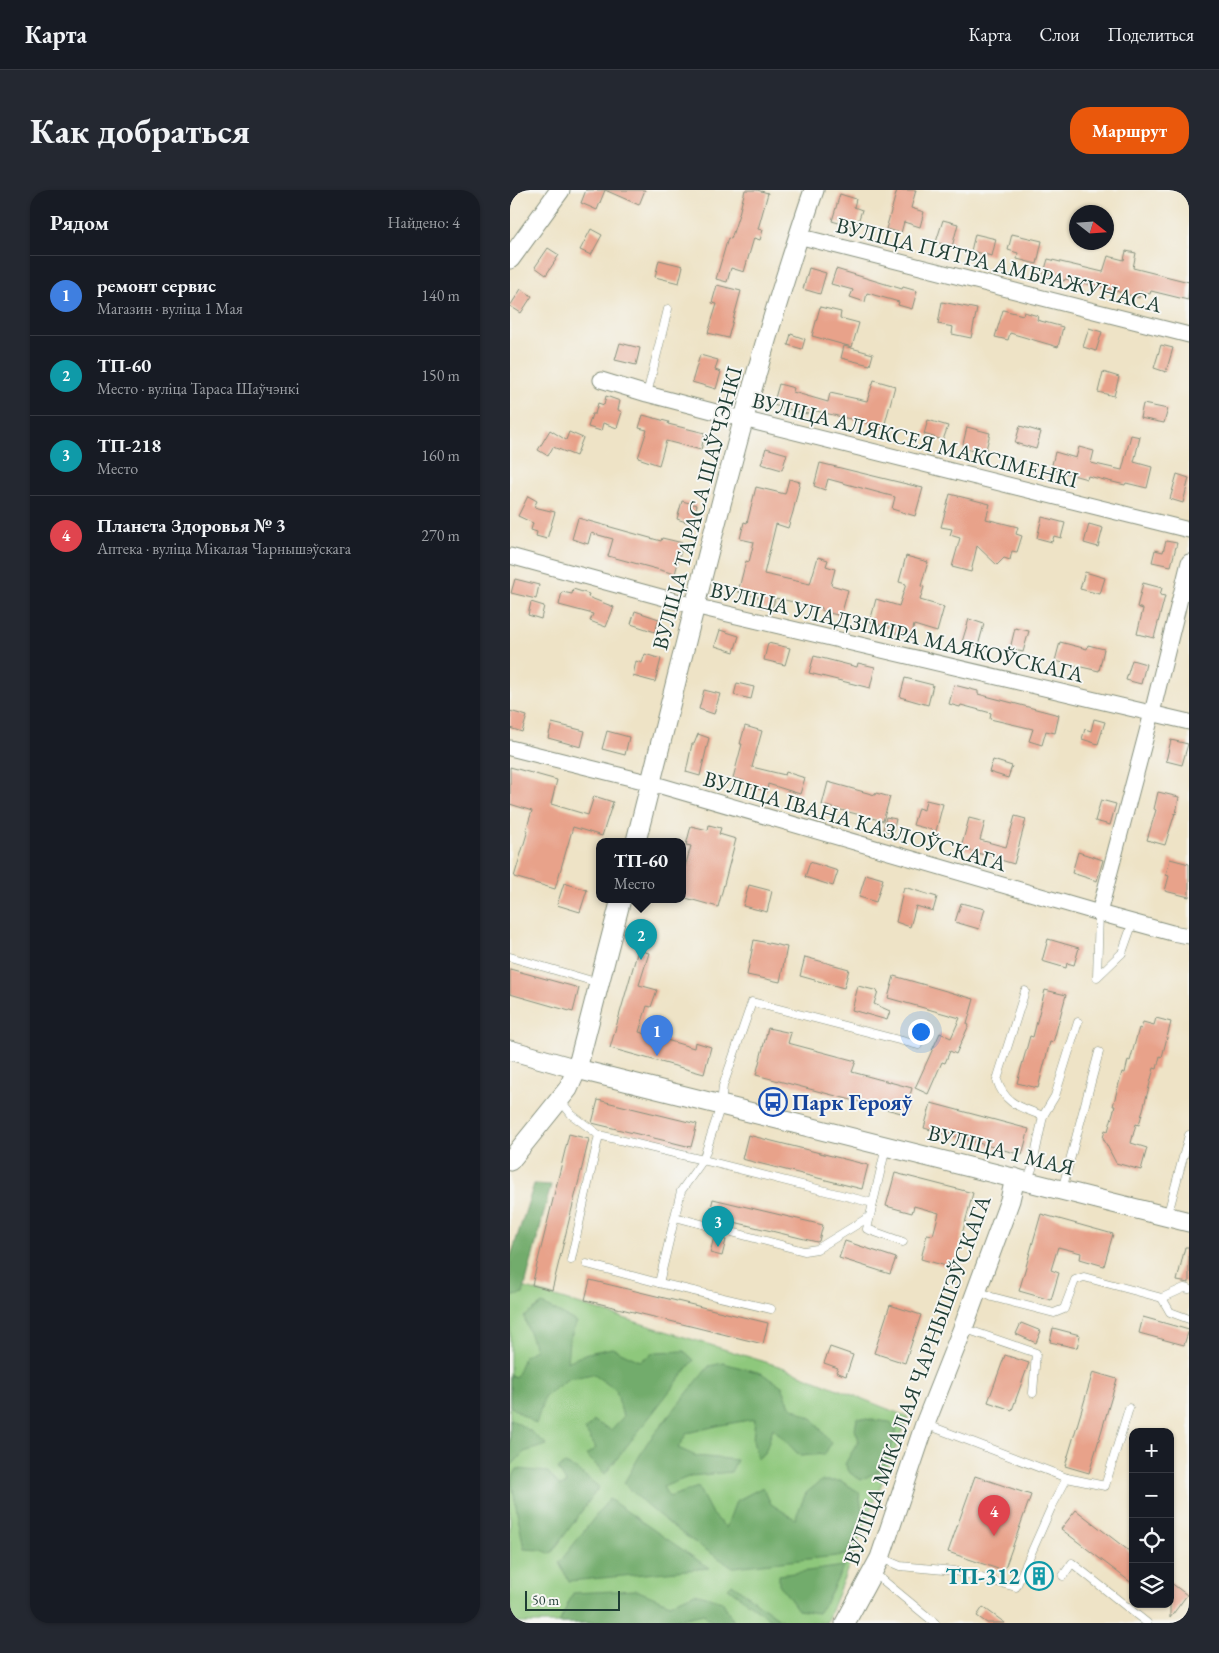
<!DOCTYPE html>
<html lang="ru">
<head>
<meta charset="utf-8">
<style>
	body { margin:0; font-family:"EB Garamond",serif; background:#242831; color:#f1f3f6 }
	.controls { position:absolute; right:15px; bottom:15px; display:grid; overflow:hidden; border-radius:10px; box-shadow:0 1px 4px #0004 }
	.controls button { width:45px; height:45px; display:grid; place-items:center; padding:0; border:0; border-bottom:1px solid #363941; background:#171b24; color:#f1f3f6; font:25px sans-serif }
	.compass { position:absolute; left:559px; top:15px; width:45px; height:45px; border-radius:50%; background:#171b24; box-shadow:0 1px 4px #0004; rotate:107deg }
	.scale { position:absolute; left:15px; bottom:12px; width:95px; box-sizing:border-box; padding-left:5px; border:2px solid #1f3d34; border-top:0; font-size:14px; line-height:18px; white-space:nowrap; color:#1f3d34; -webkit-text-stroke:4px #f6f6f2; paint-order:stroke }
	.you { position:absolute; left:410px; top:841px; width:18px; height:18px; margin:-12px; border:4px solid #fff; border-radius:50%; background:#1a73e8; box-shadow:0 0 0 8px #1a73e833 }
	.badge { display:grid; place-items:center; width:32px; height:32px; border-radius:50%; background:#ea580c; color:#fff; font-size:16px; font-weight:700 }
	.pin { position:absolute; translate:-50% -41px; filter:drop-shadow(0 1px 2px #0008) }
	.pin::after { content:''; position:absolute; top:26px; width:18px; height:15px; background:inherit; clip-path:polygon(0 0,100% 0,50% 100%) }
	.popup { position:absolute; left:86px; top:648px; width:90px; height:65px; box-sizing:border-box; display:grid; place-content:center; border-radius:10px; background:#171b24; filter:drop-shadow(0 1px 4px #0005); font-size:16px; white-space:nowrap; color:#9ea1a6 }
	.popup b { font-size:19px; color:#f1f3f6 }
	.popup::after { content:''; position:absolute; left:50%; top:100%; margin-left:-10px; border:10px solid transparent; border-top-color:#171b24 }
	.list { margin:0; padding:0; list-style:none }
	h2 { display:flex; justify-content:space-between; align-items:center; height:65px; margin:0; padding:0 20px; font-size:21px }
	h2 small { font-size:16px; font-weight:400; color:#9ea1a6 }
	.list li { display:grid; grid-template-columns:32px 1fr auto; gap:15px; align-items:center; box-sizing:border-box; height:80px; padding:0 20px; border-top:1px solid #363941 }
	.list b { display:block; font-size:19px; white-space:nowrap }
	.list p { margin:0; font-size:16px; white-space:nowrap; color:#9ea1a6 }
	.list em { font-size:16px; font-style:normal; color:#9ea1a6 }
	.icon { flex:none; width:28px; height:28px; fill:none; stroke:currentColor; stroke-width:2; stroke-linecap:round; stroke-linejoin:round }
	.map { position:relative; flex:none; width:679px; height:1433px; overflow:hidden; border-radius:20px }
	header { display:flex; align-items:center; gap:30px; box-sizing:border-box; height:70px; padding:0 25px; background:#171b24; border-bottom:1px solid #363941 }
	header strong { font-size:24px }
	nav { display:flex; gap:28px; margin-inline-start:auto; font-size:18px }
	.intro { display:flex; align-items:center; justify-content:space-between; box-sizing:border-box; height:120px; padding:0 30px }
	h1 { margin:0; font-size:35px }
	.button { padding:12px 22px; border-radius:20px; background:#ea580c; color:#fff; font-size:18px; font-weight:700 }
	main { display:flex; gap:30px; padding:0 30px }
	aside { flex:1; background:#171b24; border-radius:20px; box-shadow:0 1px 4px #0004 }
	.map>svg:first-child { display:block }
	.green { fill:#8ec87c; stroke:#568258 }
	.forest { fill:#72ac6c; stroke:#487450 }
	.building { fill:#e8a28a }
	.lines { fill:none; stroke-linecap:round; stroke-linejoin:round }
	.service-casing { stroke:#86907d; stroke-width:9 }
	.minor-casing { stroke:#86907d; stroke-width:17 }
	.tertiary-casing { stroke:#86907d; stroke-width:21 }
	.service { stroke:#fff; stroke-width:8 }
	.minor { stroke:#fff; stroke-width:15 }
	.tertiary { stroke:#fff; stroke-width:19 }
	.labels { text-anchor:middle; dominant-baseline:central; stroke-width:4; stroke-linejoin:round; paint-order:stroke }
	.street-label { font-size:22px; fill:#1f3d34; stroke:#f6f6f2 }
	.transit-label { font-size:22px; font-weight:bold; fill:#164399; stroke:#f6f6f2; text-anchor:start }
	.culture-label { font-size:22px; font-weight:bold; fill:#0d838f; stroke:#f6f6f2; text-anchor:end }
</style>
</head>
<body>
<header>
<strong>Карта</strong>
<nav><a>Карта</a><a>Слои</a><a>Поделиться</a></nav>
</header>
<div class="intro"><h1>Как добраться</h1><a class="button">Маршрут</a></div>
<main>
<aside>
<h2>Рядом<small>Найдено: 4</small></h2>
<ul class="list">
<li><span class="badge" style="background:#3f7fe0">1</span><div><b>ремонт сервис</b><p>Магазин · вуліца 1 Мая</p></div><em>140 m</em></li>
<li><span class="badge" style="background:#0f9aa8">2</span><div><b>ТП-60</b><p>Место · вуліца Тараса Шаўчэнкі</p></div><em>150 m</em></li>
<li><span class="badge" style="background:#0f9aa8">3</span><div><b>ТП-218</b><p>Место</p></div><em>160 m</em></li>
<li><span class="badge" style="background:#e0444e">4</span><div><b>Планета Здоровья № 3</b><p>Аптека · вуліца Мікалая Чарнышэўскага</p></div><em>270 m</em></li>
</ul>
</aside>
<div class="map">
<svg width="679" height="1433" viewBox="0 0 679 1433">
	<rect width="100%" height="100%" fill="#f6f6f2"/>
	<filter id="ink" filterUnits="userSpaceOnUse"><feTurbulence type="fractalNoise" baseFrequency=".02" numOctaves="2"/><feDisplacementMap in="SourceGraphic" scale="10" xChannelSelector="R" yChannelSelector="G"/><feConvolveMatrix kernelMatrix="1 2 1 2 8 2 1 2 1" color-interpolation-filters="sRGB"/></filter>
	<filter id="wash" filterUnits="userSpaceOnUse"><feTurbulence type="fractalNoise" baseFrequency=".0096" numOctaves="4" result="noise"/><feDisplacementMap in="SourceGraphic" scale="20" xChannelSelector="R" yChannelSelector="G"/><feGaussianBlur stdDeviation="1.12" result="paint"/><feColorMatrix in="noise" values="0 0 0 0 0 0 0 0 0 0 0 0 0 0 0 0 0 1.4 0 .05"/><feComposite in="paint" operator="in"/></filter>
	<g filter="url(#wash)">
		<rect width="100%" height="100%" fill="#eee3c6"/>
		<path class="green" d="M0,1093L275,1178L398,1227L316,1433H0Z"/>
		<g class="forest">
			<path d="M24,994L41,995L13,1104L0,1107V1069Z"/>
			<path d="M32,1114L67,1132L59,1150L57,1172L78,1163L102,1158L130,1171L145,1162L174,1161L184,1170L95,1284L76,1265L86,1258L75,1240L84,1231L101,1240L113,1227L106,1200L83,1184L58,1189L35,1206L26,1234L0,1216V1185L6,1187L14,1167L25,1159L14,1127Z"/>
			<path d="M213,1173L251,1183L272,1196L280,1216L303,1229L321,1253L315,1264L290,1266L263,1238L255,1263L247,1269L243,1250L245,1229L211,1235L177,1243L168,1258L186,1266L227,1270L221,1282L181,1286L153,1297L159,1307L188,1297L201,1322L216,1338L226,1311L253,1297L261,1314L285,1329L296,1303L311,1291H331L349,1302L353,1327L336,1365L223,1377C186,1355 143,1324 114,1293L137,1253L199,1176Z"/>
			<path d="M347,1228L380,1232L387,1239L381,1259L374,1278L351,1290L340,1283L335,1274L349,1250L345,1240Z"/>
			<path d="M0,1229L19,1240L37,1255L14,1262L2,1275L0,1272Z"/>
			<path d="M55,1274L66,1279L89,1297L41,1364L32,1360L14,1359L1,1289L7,1279L38,1282L50,1296L57,1294L48,1279Z"/>
			<path d="M99,1309L199,1378L59,1391L49,1373Z"/>
			<path d="M334,1376L316,1412L308,1423L288,1420L269,1394V1385Z"/>
			<path d="M222,1394L275,1433H265L218,1398Z"/>
			<path d="M126,1400L160,1414L185,1403L212,1411L224,1432L227,1433H202L194,1424L166,1430L162,1433H49L63,1403Z"/>
		</g>
		<g id="blocks">
			<g class="building">
				<path d="M76,0H135L129,15L95,0L87,20L71,13Z"/>
				<path d="M235,0H247L258,3L248,39L253,40L250,50L244,48L234,82L221,78L217,92L206,89L218,48L221,49L229,24Z"/>
				<path d="M387,0H406L401,18L414,22L410,37L394,32L391,43L376,39Z"/>
				<path d="M330,4L346,9L344,17L352,20L346,38L322,31Z"/>
				<path d="M433,30L448,34L442,57L426,52Z"/>
				<path d="M81,39L92,45L81,65L70,60Z"/>
				<path d="M465,44L486,49L482,66L461,61Z"/>
				<path d="M502,44L532,51L527,74L507,69L508,63L498,60Z"/>
				<path d="M38,58L49,65L36,85L25,77Z"/>
				<path d="M616,61L626,63L623,78L679,92L678,110L641,101L640,104L631,101L629,108L592,97L555,89L554,91L533,86L538,69L593,82L598,66L614,70Z"/>
				<path d="M149,70L173,76L169,93L145,87Z"/>
				<path d="M299,78L316,83L310,104L293,99Z"/>
				<path d="M326,79L392,99L393,97L407,101L402,119L388,115L389,112L357,103L355,112L340,107L343,100L321,94Z"/>
				<path d="M207,95L231,101L218,148L198,143L207,114L202,113Z"/>
				<path d="M11,99L22,106L11,123L0,116Z"/>
				<path d="M432,112L467,119L461,148L442,144L443,137L428,134Z"/>
				<path d="M310,117L331,122L330,128L349,133L342,157L302,146Z"/>
				<path d="M493,120L513,125L514,122L528,126L527,130L553,137L548,157L500,143L498,150L485,147Z"/>
				<path d="M579,138L592,142L586,161L573,157Z"/>
				<path d="M281,144L295,149L292,159L278,155Z"/>
				<path d="M110,153L130,158L126,175L105,170Z"/>
				<path d="M651,155L663,158L656,182L644,178Z"/>
				<path d="M334,156L363,164L360,175L331,168Z"/>
				<path d="M190,165L208,170L205,180L211,182L206,199L182,192Z"/>
				<path d="M593,182L609,187L604,206L588,202Z"/>
				<path d="M364,190L385,196L374,237L298,219L297,224L263,215L269,194L284,198L283,202L318,212L320,203L357,211Z"/>
				<path d="M96,206L110,211L108,220L112,222L107,238L93,233L91,241L78,237L82,224H85L88,213L94,215Z"/>
				<path d="M633,214L658,219L654,233L630,228Z"/>
				<path d="M133,225L159,232L158,234L195,243L191,260L156,251L149,275L128,268L137,240L129,238Z"/>
				<path d="M418,230L438,236L433,250L414,244Z"/>
				<path d="M510,236L531,242L526,259L505,253Z"/>
				<path d="M457,237L480,243L475,264L452,258Z"/>
				<path d="M40,240L56,250L59,242L73,248L66,266L43,257L38,266L28,260Z"/>
				<path d="M621,245L630,247L624,272L642,277L637,298L616,293L615,295L578,286L577,289L541,279L545,262L566,268L569,257L584,261L581,273L612,280Z"/>
				<path d="M256,258L277,264L272,280L251,274Z"/>
				<path d="M310,273L413,298L405,326L382,319L385,307L318,289L315,300L304,296Z"/>
				<path d="M667,284L679,288L673,313L660,309Z"/>
				<path d="M279,289L290,292L283,322L278,338L266,334L254,384L300,394L308,367L318,370L316,376L325,379L321,395L338,400L331,426L312,421V418L265,408L262,420L250,417L252,408L228,402L236,371L239,372L244,352L230,349L234,332L237,333L246,297L275,304Z"/>
				<path d="M440,304L480,314L476,329L508,337L506,344L512,346L507,362L502,361L500,370L494,368L487,375L467,356L461,382L442,377L450,348L440,345L442,339L431,337Z"/>
				<path d="M18,306L27,311L24,317L45,322L37,349L26,346L27,342L21,340L23,333L8,326Z"/>
				<path d="M172,311L187,315L182,334L167,329Z"/>
				<path d="M532,327L555,333L551,348L544,346L542,352L527,348Z"/>
				<path d="M68,328L151,351L152,348L173,353L165,384L98,366L103,349L81,343L78,354L62,349Z"/>
				<path d="M579,334L593,338L588,357L574,353Z"/>
				<path d="M656,351L667,353L661,376L642,372L645,360L653,362Z"/>
				<path d="M396,366L418,372L411,396L414,397L410,410L434,417L427,442L404,435L401,447L382,442L383,439L360,432L366,409L389,416L396,394L389,392Z"/>
				<path d="M575,382L595,388L590,404L570,399Z"/>
				<path d="M5,389L29,395L26,409L1,403Z"/>
				<path d="M633,393L652,398L650,405L655,406L644,448L627,444L633,419L627,417Z"/>
				<path d="M63,399L79,404L78,407L104,417L96,437L80,431L83,424L49,415L52,402L62,404Z"/>
				<path d="M21,412L34,416L31,429L18,425Z"/>
				<path d="M125,421L149,429L145,442L121,434Z"/>
				<path d="M459,429L474,434L468,456L452,452Z"/>
				<path d="M505,438L519,441L513,462L500,459Z"/>
				<path d="M210,440L229,446L224,462L205,456Z"/>
				<path d="M550,452L577,459L578,455L594,459L589,481L545,471Z"/>
				<path d="M258,453L280,458L275,475L254,470Z"/>
				<path d="M135,464L151,469L145,492L123,486L126,471L132,473Z"/>
				<path d="M304,466L347,477L348,473L365,477L360,498L299,483Z"/>
				<path d="M622,470L636,474L631,494L616,490Z"/>
				<path d="M395,488L423,495L418,515L390,507Z"/>
				<path d="M227,493L244,497L241,509L224,505Z"/>
				<path d="M444,495L468,501V504L549,525L545,543L536,541L532,555L519,551L523,539L480,529L481,523L451,515L450,517L439,514Z"/>
				<path d="M194,500L210,504L204,524L189,519Z"/>
				<path d="M0,521L17,526L12,542L0,538Z"/>
				<path d="M584,529L595,532L588,554L572,549L575,539L581,541Z"/>
				<path d="M42,533L75,541L71,557L38,548Z"/>
				<path d="M235,536L252,541L242,577L275,585L276,582L295,588L290,604L258,594L257,601L240,597L241,593L223,588L232,554H230Z"/>
				<path d="M97,541L119,547L115,565L92,559Z"/>
				<path d="M188,544L199,548L190,586L176,582L182,554H184Z"/>
				<path d="M661,550L678,554L672,575L656,571Z"/>
				<path d="M483,570L502,576L498,588L479,582Z"/>
				<path d="M0,577L47,590L41,614L78,625L84,606L103,612L92,646L63,637L45,699L4,687L18,640H16L22,621L0,614Z"/>
				<path d="M318,592L365,605L366,603L380,607L373,631L312,615Z"/>
				<path d="M648,602L669,607L666,624L665,623L655,655L637,650L646,620L644,619Z"/>
				<path d="M416,610L433,614L426,641L403,635L408,618L414,620Z"/>
				<path d="M591,610L606,614L600,635L585,631Z"/>
				<path d="M505,626L516,629L504,674L451,658L459,628L475,632L470,650L496,657Z"/>
				<path d="M376,627L386,629L383,642L373,640Z"/>
				<path d="M199,635L211,638L209,644L226,649L208,717L172,707V687L181,656L176,655L181,636L198,640Z"/>
				<path d="M568,662L593,670L587,691L562,683Z"/>
				<path d="M660,669L679,674V707L655,701L659,686L656,685Z"/>
				<path d="M300,672L328,681L323,696L295,687Z"/>
				<path d="M356,684L373,689L366,712L349,707Z"/>
				<path d="M54,693L77,700L70,722L47,715Z"/>
				<path d="M239,695L262,701L257,722L233,716Z"/>
				<path d="M394,697L427,707L423,721L406,716L400,737L386,732Z"/>
				<path d="M451,713L475,719L469,739L445,732Z"/>
				<path d="M538,749L569,758L564,775L557,773L556,778L532,771Z"/>
				<path d="M244,750L277,757L270,792L237,785Z"/>
				<path d="M128,760L139,763L129,795L147,800L141,817L137,816L129,842L184,858L185,852L201,857L194,884L100,858Z"/>
				<path d="M295,767L339,779L334,798L290,786Z"/>
				<path d="M0,779L69,798L63,822L0,804Z"/>
				<path d="M384,786L464,809L457,834L459,835L446,864L440,861L435,873L432,872L418,904L405,898L430,843L441,848L450,828L378,808Z"/>
				<path d="M348,796L368,801L364,814L380,821L377,830L342,820Z"/>
				<path d="M535,800L556,805L543,853L540,852L528,898L507,893L520,846L523,847Z"/>
				<path d="M646,828L661,832L652,867L650,866L647,879L644,878L629,935L626,934L621,953L637,958L631,980L606,973L593,948L595,940L598,941L605,916H603L612,882L615,883L618,870L620,871L629,838L631,839L633,832L644,835Z"/>
				<path d="M258,838L281,843L278,853L346,871L342,882L402,898L395,924L246,885Z"/>
				<path d="M88,910L187,934L181,957L82,933Z"/>
				<path d="M421,913L519,939L512,965L414,938Z"/>
				<path d="M59,944L79,949L42,1100L22,1095Z"/>
				<path d="M238,945L358,975L352,999L232,969Z"/>
				<path d="M385,983L463,1003L443,1078L411,1069L417,1044L423,1045L429,1023L404,1016L402,1023L376,1016Z"/>
				<path d="M203,1009L313,1035L309,1051L307,1052L199,1026Z"/>
				<path d="M531,1024L603,1044L594,1076L570,1069L571,1063L548,1057L541,1080L549,1083L541,1110L509,1101Z"/>
				<path d="M204,1047L216,1050L212,1066L200,1063Z"/>
				<path d="M335,1051L386,1068L380,1084L329,1068Z"/>
				<path d="M675,1057H679V1093L667,1091Z"/>
				<path d="M80,1090L258,1133L253,1154L75,1110Z"/>
				<path d="M380,1115L411,1125L395,1173L364,1163Z"/>
				<path d="M633,1127L679,1140L674,1155L629,1143Z"/>
				<path d="M511,1133L531,1141L526,1153L506,1144Z"/>
				<path d="M543,1138L570,1145L567,1158L540,1152Z"/>
				<path d="M320,1157L343,1165L336,1186L326,1182L328,1178L314,1173Z"/>
				<path d="M495,1165L519,1173L502,1220L478,1212Z"/>
				<path d="M583,1182L607,1189L579,1283L555,1276Z"/>
				<path d="M465,1286L521,1305L494,1381L438,1362Z"/>
				<path d="M566,1320L623,1364V1394L551,1339Z"/>
				<path d="M526,1377L536,1379L531,1396L521,1393Z"/>
				<path d="M660,1392L677,1405L660,1428Z"/>
				<path d="M473,1417L495,1433H477L467,1426Z"/>
			</g>
		</g>
	</g>
	<g filter="url(#ink)">
		<use href="#blocks" fill-opacity="0" stroke="#86907d" stroke-width="1"/>
		<g class="lines">
			<defs>
				<g id="service">
					<path d="M137,204L158,119"/>
					<path d="M589,723L587,787L612,763L623,732"/>
					<path d="M0,767L89,793"/>
					<path d="M515,801L487,890C495,915 511,917 533,926"/>
					<path d="M50,910L62,925L89,945L193,970L363,1013"/>
					<path d="M376,957L357,1039L393,1052"/>
					<path d="M517,991L522,979L533,926L545,906L568,832"/>
					<path d="M552,1000L589,862"/>
					<path d="M165,1027L294,1061L307,1059L359,1027"/>
					<path d="M657,1027L679,945"/>
					<path d="M61,1070L89,945"/>
					<path d="M77,1074L149,1093L261,1119"/>
					<path d="M149,1093L171,1001L193,970L211,915L213,896L242,812L408,855"/>
					<path d="M467,1100L482,1107L544,1123L554,1119L565,1090L574,1087L652,1108L674,1098L679,1099"/>
					<path d="M652,1108L660,1122L679,1129"/>
					<path d="M453,1138L526,1163L523,1203"/>
					<path d="M557,1288L595,1296L619,1218"/>
					<path d="M371,1368L390,1376L445,1381L506,1397L541,1318L557,1288L415,1234"/>
					<path d="M363,1382L425,1433"/>
					<path d="M553,1386L562,1373L637,1433"/>
				</g>
				<g id="minor">
					<path d="M288,46L679,145"/>
					<path d="M91,190L137,204L233,229L679,340"/>
					<path d="M0,366L184,416L679,532"/>
					<path d="M0,558L141,593L589,723L662,743L679,746"/>
					<path d="M589,723L642,523L679,372"/>
				</g>
				<g id="tertiary">
					<path d="M0,69L50,0"/>
					<path d="M126,651C169,483 208,314 257,147C272,98 287,49 304,0"/>
					<path d="M0,860L67,879L679,1032"/>
					<path d="M0,971L58,899L67,879L111,709"/>
					<path d="M335,1433L370,1368L415,1234L453,1138L500,1010L505,988"/>
				</g>
			</defs>
			<use href="#service" class="service-casing"/>
			<use href="#minor" class="minor-casing"/>
			<use href="#tertiary" class="tertiary-casing"/>
			<use href="#service" class="service"/>
			<use href="#minor" class="minor"/>
			<use href="#tertiary" class="tertiary"/>
		</g>
	</g>
	<defs>
		<symbol id="bus-ring" viewBox="-11 -11 22 22"><circle r="9.5" fill="#f6f6f2" stroke="#1a4fb4" stroke-width="1.5"/><path d="M-5-6H5V4H4V6H2V4H-2V6H-4V4H-5ZM-3.5-4V0h7V-4ZM-3.5 1.2v1.5H-2V1.2ZM2 1.2v1.5H3.5V1.2Z" fill="#1a4fb4"/></symbol>
		<symbol id="building-ring" viewBox="-11 -11 22 22"><circle r="9.5" fill="#f6f6f2" stroke="#0f9aa8" stroke-width="1.5"/><path d="M-4-6H4V6H1V3H-1V6H-4ZM-2.5-4.3h1.7v1.8h-1.7ZM.8-4.3h1.7v1.8H.8ZM-2.5-1h1.7V.8h-1.7ZM.8-1h1.7V.8H.8Z" fill="#0f9aa8"/></symbol>
	</defs>
	<g fill-rule="evenodd">
		<use href="#bus-ring" x="247" y="896" width="32" height="32"/>
		<use href="#building-ring" x="513" y="1370" width="32" height="32"/>
	</g>
	<g class="labels">
		<g class="street-label">
			<text transform="translate(489 75) rotate(14)">ВУЛІЦА ПЯТРА АМБРАЖУНАСА</text>
			<text transform="translate(405 250) rotate(14)">ВУЛІЦА АЛЯКСЕЯ МАКСІМЕНКІ</text>
			<text transform="translate(187 318) rotate(-75)">ВУЛІЦА ТАРАСА ШАЎЧЭНКІ</text>
			<text transform="translate(387 442) rotate(13)">ВУЛІЦА УЛАДЗІМІРА МАЯКОЎСКАГА</text>
			<text transform="translate(345 631) rotate(16)">ВУЛІЦА ІВАНА КАЗЛОЎСКАГА</text>
			<text transform="translate(491 960) rotate(14)">ВУЛІЦА 1 МАЯ</text>
			<text transform="translate(407 1190) rotate(-70)">ВУЛІЦА МІКАЛАЯ ЧАРНЫШЭЎСКАГА</text>
		</g>
		<g class="transit-label">
			<text x="282" y="912">Парк Герояў</text>
		</g>
		<g class="culture-label">
			<text x="510" y="1386">ТП-312</text>
		</g>
	</g>
</svg>
<div class="controls">
<button>+</button>
<button>−</button>
<button><svg class="icon" aria-label="locate" viewBox="0 0 24 24"><circle cx="12" cy="12" r="6"/><path d="M12 2v4M12 18v4M2 12h4M18 12h4"/></svg></button>
<button><svg class="icon" aria-label="layers" viewBox="0 0 24 24"><path d="M12 4l9 5-9 5-9-5zM3 14l9 5 9-5"/></svg></button>
</div>
<svg class="compass" viewBox="-18 -18 36 36"><path d="M0-13l5 13h-10z" fill="#e53935"/><path d="M0 13l5-13h-10z" fill="#9ea1a6"/></svg>
<div class="scale">50 m</div>
<div class="you"></div>
<div class="pin badge" style="left:147px;top:866px;background:#3f7fe0">1</div>
<div class="pin badge" style="left:131px;top:770px;background:#0f9aa8">2</div>
<div class="popup"><b>ТП-60</b>Место</div>
<div class="pin badge" style="left:208px;top:1057px;background:#0f9aa8">3</div>
<div class="pin badge" style="left:484px;top:1346px;background:#e0444e">4</div>
</div>
</main>
</body>
</html>
